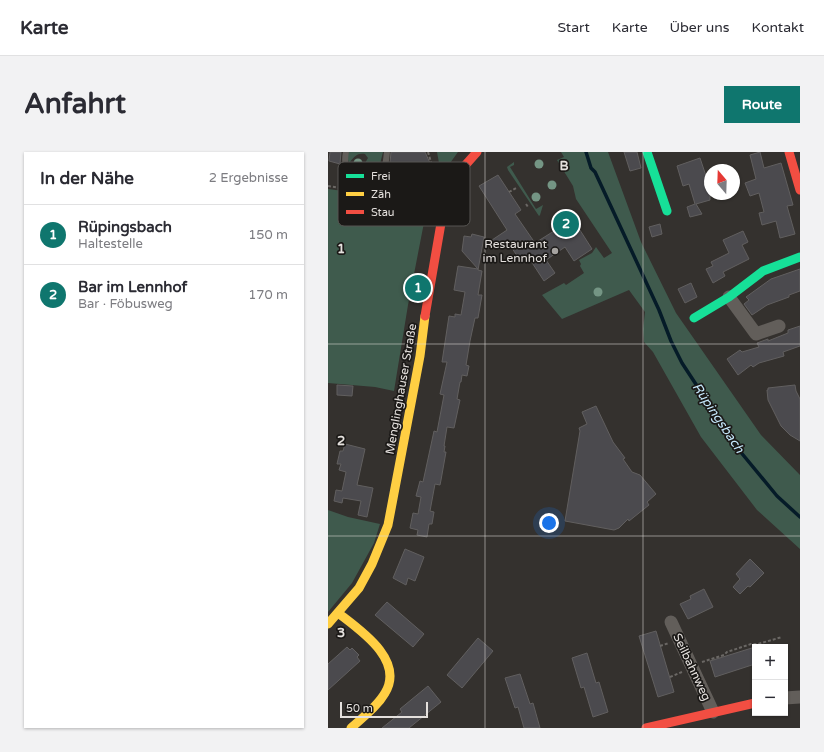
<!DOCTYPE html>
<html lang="de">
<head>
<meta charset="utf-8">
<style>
	body { margin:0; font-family:"Varela Round",sans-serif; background:#f2f2f3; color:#2b2b33 }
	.controls { position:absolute; right:12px; bottom:12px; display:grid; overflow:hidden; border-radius:0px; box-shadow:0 1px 3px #0004 }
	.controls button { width:36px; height:36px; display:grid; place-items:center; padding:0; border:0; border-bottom:1px solid #e1e1e2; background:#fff; color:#2b2b33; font:20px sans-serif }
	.compass { position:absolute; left:376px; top:12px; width:36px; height:36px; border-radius:50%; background:#fff; box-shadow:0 1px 3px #0004; rotate:341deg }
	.scale { position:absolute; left:12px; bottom:10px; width:88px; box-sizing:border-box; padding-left:4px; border:2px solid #e4e0dd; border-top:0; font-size:11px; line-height:14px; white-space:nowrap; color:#e4e0dd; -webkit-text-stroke:3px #1b1917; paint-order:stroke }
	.you { position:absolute; left:221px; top:371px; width:14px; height:14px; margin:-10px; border:3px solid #fff; border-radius:50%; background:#1a73e8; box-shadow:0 0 0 6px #1a73e833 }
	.badge { display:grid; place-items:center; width:26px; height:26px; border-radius:50%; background:#0f766e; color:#fff; font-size:13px; font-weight:700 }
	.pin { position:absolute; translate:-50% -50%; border:2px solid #fff; box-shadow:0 1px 4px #0006 }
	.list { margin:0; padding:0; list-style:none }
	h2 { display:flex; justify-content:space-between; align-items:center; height:52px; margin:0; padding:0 16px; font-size:17px }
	h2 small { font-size:13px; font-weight:400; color:#7c7c81 }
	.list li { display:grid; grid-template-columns:26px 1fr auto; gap:12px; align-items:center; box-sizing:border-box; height:60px; padding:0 16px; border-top:1px solid #e1e1e2 }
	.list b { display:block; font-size:15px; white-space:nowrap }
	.list p { margin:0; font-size:13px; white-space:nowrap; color:#7c7c81 }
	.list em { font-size:13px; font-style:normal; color:#7c7c81 }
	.map { position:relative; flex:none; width:472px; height:576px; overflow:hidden; border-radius:0px }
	header { display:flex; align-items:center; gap:24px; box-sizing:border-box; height:56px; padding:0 20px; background:#fff; border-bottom:1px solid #e1e1e2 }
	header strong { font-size:19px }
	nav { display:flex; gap:22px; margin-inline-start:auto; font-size:14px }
	.intro { display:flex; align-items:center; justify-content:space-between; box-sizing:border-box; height:96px; padding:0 24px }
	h1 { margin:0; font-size:28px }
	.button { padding:10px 18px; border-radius:0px; background:#0f766e; color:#fff; font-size:14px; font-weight:700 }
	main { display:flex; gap:24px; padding:0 24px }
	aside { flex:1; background:#fff; border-radius:0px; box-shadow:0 1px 3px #0004 }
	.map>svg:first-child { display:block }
	.green { fill:#3f5a4d }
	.forest { fill:#3f5b4d }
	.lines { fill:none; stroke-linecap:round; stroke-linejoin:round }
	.stream { stroke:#051b28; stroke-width:3.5 }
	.building { fill:#4b4a4e; stroke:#615f5f }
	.path { stroke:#6b6865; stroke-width:2; stroke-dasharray:3 2; stroke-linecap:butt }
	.lane { stroke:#625e5a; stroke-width:6 }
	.street { stroke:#625e5a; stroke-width:13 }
	.fast { stroke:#16e098; stroke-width:9 }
	.slow { stroke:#ffcf43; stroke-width:9 }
	.jam { stroke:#f24e42; stroke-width:9 }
	.tree { fill:#749584 }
	.grid { fill:none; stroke:#e4e0dd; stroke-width:1; stroke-opacity:0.55 }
	.poi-dot { fill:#a6a3a0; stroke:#1b1917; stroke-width:1.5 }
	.labels { text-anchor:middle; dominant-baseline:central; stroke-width:3.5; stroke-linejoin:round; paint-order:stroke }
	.poi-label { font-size:12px; fill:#e4e0dd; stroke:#1b1917; text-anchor:end }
	.street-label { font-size:12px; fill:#e4e0dd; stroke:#1b1917 }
	.water-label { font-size:13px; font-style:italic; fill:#c6e8fc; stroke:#1b1917 }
	.key { fill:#1b1917; stroke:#575552; stroke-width:1 }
	.key-label { font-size:11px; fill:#e4e0dd }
	.grid-label { font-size:13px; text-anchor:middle; font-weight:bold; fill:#e4e0dd; stroke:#1b1917; stroke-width:3.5; stroke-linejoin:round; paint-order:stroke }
</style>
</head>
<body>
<header>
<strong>Karte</strong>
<nav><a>Start</a><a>Karte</a><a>Über uns</a><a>Kontakt</a></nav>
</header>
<div class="intro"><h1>Anfahrt</h1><a class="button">Route</a></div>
<main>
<aside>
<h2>In der Nähe<small>2 Ergebnisse</small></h2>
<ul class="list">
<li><span class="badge">1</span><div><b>Rüpingsbach</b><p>Haltestelle</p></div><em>150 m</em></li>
<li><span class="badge">2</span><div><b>Bar im Lennhof</b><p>Bar · Föbusweg</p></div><em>170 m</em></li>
</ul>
</aside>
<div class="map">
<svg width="472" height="576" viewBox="0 0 472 576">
	<rect width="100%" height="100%" fill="#34312e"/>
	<g class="green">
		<path d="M21,0H55L50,20L48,21L35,19L37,11L40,6L37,2C29,1 27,4 22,10H21L19,6Z"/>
		<path d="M109,0H130L112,25L104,12L111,11Z"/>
		<path d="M233,0H280L313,90L348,161L433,283L472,323V397L429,358L373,285L325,200L316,190L315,177L317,160L301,138L234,167L214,143L236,131L238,133L256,121L252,114L253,112L251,108L264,101L268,95L276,106L284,101L248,47L245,34L229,8L236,5Z"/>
		<path d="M186,10V13L182,15L208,57L215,53L212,63L211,64L180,18L179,15Z"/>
		<path d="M0,358L20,365L52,372L46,391L24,431L0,460Z"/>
	</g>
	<path class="forest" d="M0,37L100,50L80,153L66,239L47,235L0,231Z"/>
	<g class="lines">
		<path class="stream" d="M258,0L263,16L267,20L331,158L343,189L354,211L411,298L449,344L472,365"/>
	</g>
	<g class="building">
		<path d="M2,0H13L12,12L1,9Z"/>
		<path d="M63,0H97L102,11L93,23L77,21L74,12L64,16L62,11Z"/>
		<path d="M296,0H309L313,16L302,19Z"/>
		<path d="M432,0L436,16L453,11L465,53L459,54L467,82L452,86L448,69L434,73L431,61L436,60L431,41L422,44L417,31L428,27L422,3Z"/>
		<path d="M372,6L379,27L382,26V48L368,52L374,62L362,65L359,55L367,52L361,32L355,34L349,14Z"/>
		<path d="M170,23L193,58L187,62L207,91L226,79L224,76L243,64L264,97L246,109L237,95L218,108L227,121L216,129L199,103L192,108L179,89L169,96L164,88L179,78L151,34Z"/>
		<path d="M332,72L334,82L324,85L321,75Z"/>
		<path d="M415,79L420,90L414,93L421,107L395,120L397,124L385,131L378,117L385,114L383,110L401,101L395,88Z"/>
		<path d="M144,82L156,85L150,118L154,119L150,143H154L150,166H147L142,189L138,213L141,214L139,224L134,223L133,230H132L129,247L132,248L126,276L119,275L116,294H117L116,300H118L113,328L112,333L107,332L102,359L106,360L104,372H101L99,385L89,383L90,378L82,376L85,361L90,362L93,345L88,344L92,329L95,330L106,279L109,280L116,243L112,242L119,210H114L121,164L127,165V162L133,163L137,140L126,138L130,114L150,117L134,99L136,84L143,85Z"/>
		<path d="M472,117V139L461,143V145L439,153L424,163L416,152L421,148L418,145L443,127Z"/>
		<path d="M363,131L369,145L357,151L350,137Z"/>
		<path d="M472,174V194L455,200L456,204L431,211L425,215L423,213L410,223L399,207L412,198L414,200L431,195L429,191L440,187V189L460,181V178Z"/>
		<path d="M9,233L25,234L24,244L9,243Z"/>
		<path d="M467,233L468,239L472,247V289L462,283L453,274L440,248L439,238H440V236Z"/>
		<path d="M268,254L285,290L297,306L295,307L304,320L312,323L328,342L319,350L321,353L301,369L300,367L291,376L286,378L237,369L252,279L251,276L259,272L254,260Z"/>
		<path d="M17,292L37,297L29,333L45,336L39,365L30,363L33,349L15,346L14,351L6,349L8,338L14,339L18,320L11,318L13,312H9L12,299H15Z"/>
		<path d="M77,397L96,405L87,429L80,426L78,433L65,426Z"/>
		<path d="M422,407L436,421L422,435L420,434L412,442L405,435L412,427L408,422Z"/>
		<path d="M376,437L385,455L360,467L352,452L363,447L362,444Z"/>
		<path d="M59,450L96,482L85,495L47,463Z"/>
		<path d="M328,479L346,540L330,545L311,484Z"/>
		<path d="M150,486L165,499L134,536L119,523Z"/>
		<path d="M19,495L22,498L24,496L31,503L29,505L32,509L0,538V512Z"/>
		<path d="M427,495V512L387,525L382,509Z"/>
		<path d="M259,501L268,531L271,530L280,560L265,565L256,535L253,536L244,506Z"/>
		<path d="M192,522L202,552L205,551L212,576H196L190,555L187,556L177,526Z"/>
		<path d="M100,534L113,550L81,576H54L74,560L72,557Z"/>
	</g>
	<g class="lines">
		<g class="path">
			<path d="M100,0L103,10L102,15L111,27"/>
			<path d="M0,34L102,50"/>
			<path d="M181,40L188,36"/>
			<path d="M198,52L200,55"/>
			<path d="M332,494L341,491"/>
			<path d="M374,510L396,503L399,500L423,492H430L454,485"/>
			<path d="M342,525L354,520"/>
		</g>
		<path class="lane" d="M18,0C17,5 16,11 19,15C24,23 48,29 54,22C58,16 58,7 59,0"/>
		<g class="street">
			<path d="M401,145L428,182L451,174"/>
			<path d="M343,470L385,560"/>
			<path d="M457,546L472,545"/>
		</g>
		<g class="fast">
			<path d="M319,0L339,59"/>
			<path d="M366,166L401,145L435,119L472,105"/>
		</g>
		<g class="slow">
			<path d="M10,461C32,478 77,508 57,541C49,555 35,565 23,576"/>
			<path d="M0,472L31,436L44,412L60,373L92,204L97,164"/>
		</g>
		<g class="jam">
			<path d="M461,0L472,38"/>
			<path d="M97,164L116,54L122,36L133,18L149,0"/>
			<path d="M318,576L427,551"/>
		</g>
	</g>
	<g class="tree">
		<circle cx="30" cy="11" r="4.5"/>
		<circle cx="211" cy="12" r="4.5"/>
		<circle cx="224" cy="33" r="4.5"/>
		<circle cx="208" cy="45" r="4.5"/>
		<circle cx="270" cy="140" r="4.5"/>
	</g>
	<path class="grid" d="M157,0V576M315,0V576M0,192H472M0,384H472"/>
	<circle class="poi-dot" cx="227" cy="99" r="4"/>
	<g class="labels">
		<g class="poi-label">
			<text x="219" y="92">Restaurant<tspan x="219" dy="14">im Lennhof</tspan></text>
		</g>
		<g class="street-label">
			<text transform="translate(73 237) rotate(-80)">Menglinghauser Straße</text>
			<text transform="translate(364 515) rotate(65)">Seilbahnweg</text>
		</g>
		<g class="water-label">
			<text transform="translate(390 266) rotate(56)">Rüpingsbach</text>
		</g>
	</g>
	<rect x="10" y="10" width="132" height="64" rx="6" class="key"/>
	<rect x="18" y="22" width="18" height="4" fill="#16e098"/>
	<rect x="18" y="40" width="18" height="4" fill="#ffcf43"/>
	<rect x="18" y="58" width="18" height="4" fill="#f24e42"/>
	<g class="key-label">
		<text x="43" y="28">Frei</text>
		<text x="43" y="46">Zäh</text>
		<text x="43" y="64">Stau</text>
	</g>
	<g class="grid-label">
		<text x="236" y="18">B</text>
		<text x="13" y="101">1</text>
		<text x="13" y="293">2</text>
		<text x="13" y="485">3</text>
	</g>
</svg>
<div class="controls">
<button>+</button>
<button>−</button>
</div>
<svg class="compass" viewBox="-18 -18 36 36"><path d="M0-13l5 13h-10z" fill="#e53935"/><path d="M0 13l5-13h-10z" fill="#7c7c81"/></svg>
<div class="scale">50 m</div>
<div class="you"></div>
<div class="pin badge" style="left:90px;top:136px">1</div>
<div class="pin badge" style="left:238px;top:72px">2</div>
</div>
</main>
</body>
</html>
